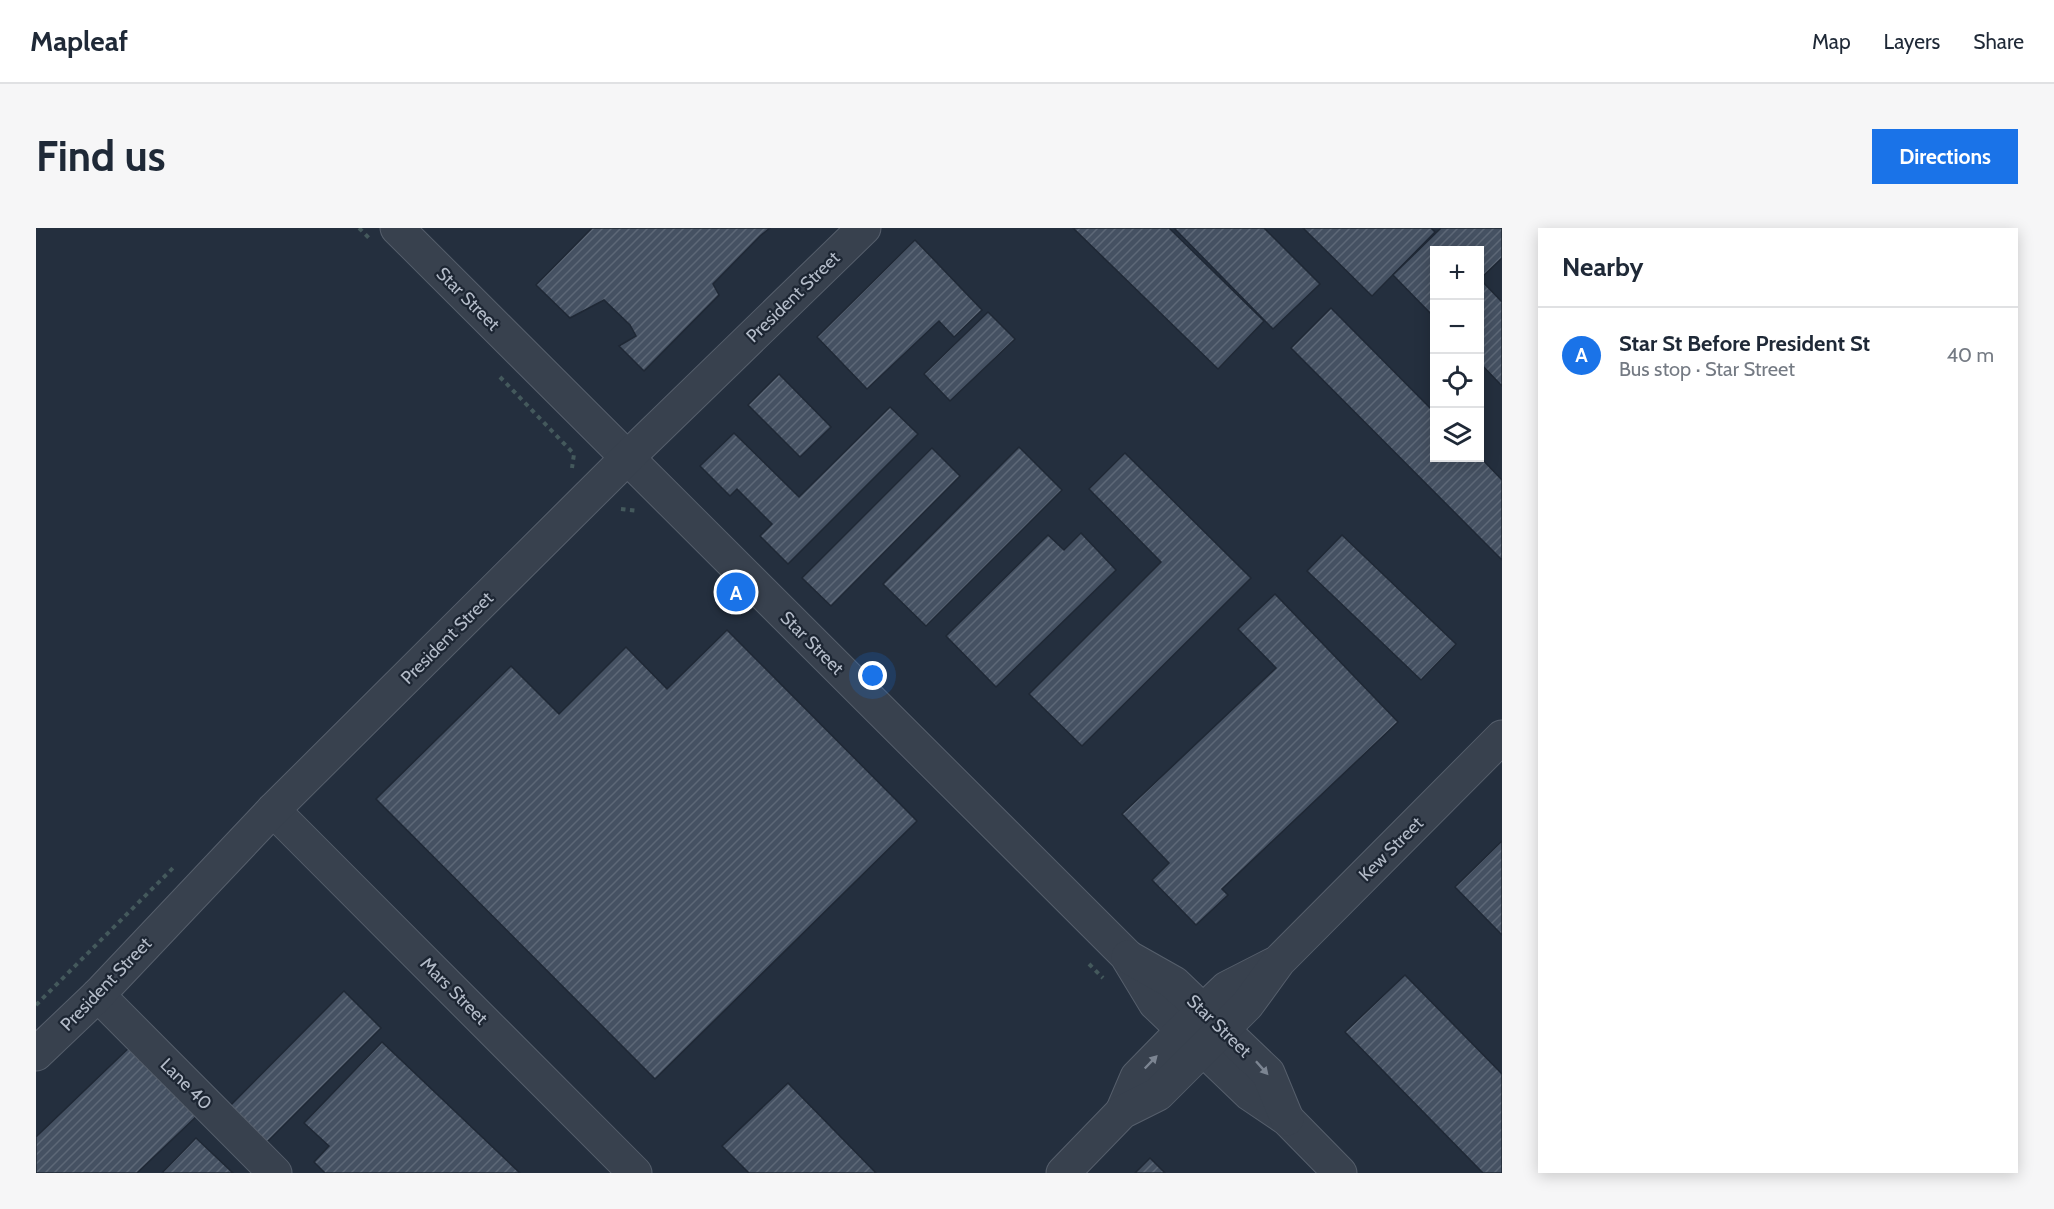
<!DOCTYPE html>
<html lang="en">
<head>
<meta charset="utf-8">
<style>
	body { margin:0; font-family:Cabin,sans-serif; background:#f6f6f7; color:#1f2937 }
	.controls { position:absolute; right:18px; top:18px; display:grid; overflow:hidden; border-radius:0px; box-shadow:0 3px 15px #0003 }
	.controls button { width:54px; height:54px; display:grid; place-items:center; padding:0; border:0; border-bottom:2px solid #e0e1e3; background:#fff; color:#1f2937; font:30px sans-serif }
	.you { position:absolute; left:837px; top:448px; width:21px; height:21px; margin:-15px; border:4px solid #fff; border-radius:50%; background:#1a73e8; box-shadow:0 0 0 9px #1a73e833 }
	.badge { display:grid; place-items:center; width:39px; height:39px; border-radius:50%; background:#1a73e8; color:#fff; font-size:20px; font-weight:700 }
	.pin { position:absolute; translate:-50% -50%; border:3px solid #fff; box-shadow:0 2px 6px #0006 }
	.list { margin:0; padding:0; list-style:none }
	h2 { display:flex; justify-content:space-between; align-items:center; height:78px; margin:0; padding:0 24px; font-size:26px }
	h2 small { font-size:20px; font-weight:400; color:#747a83 }
	.list li { display:grid; grid-template-columns:39px 1fr auto; gap:18px; align-items:center; box-sizing:border-box; height:96px; padding:0 24px; border-top:2px solid #e0e1e3 }
	.list b { display:block; font-size:22px; white-space:nowrap }
	.list p { margin:0; font-size:20px; white-space:nowrap; color:#747a83 }
	.list em { font-size:20px; font-style:normal; color:#747a83 }
	.icon { flex:none; width:33px; height:33px; fill:none; stroke:currentColor; stroke-width:2; stroke-linecap:round; stroke-linejoin:round }
	.map { position:relative; flex:none; width:1466px; height:945px; overflow:hidden; border-radius:0px }
	header { display:flex; align-items:center; gap:36px; box-sizing:border-box; height:84px; padding:0 30px; background:#fff; border-bottom:2px solid #e0e1e3 }
	header strong { font-size:28px }
	nav { display:flex; gap:33px; margin-inline-start:auto; font-size:21px }
	.intro { display:flex; align-items:center; justify-content:space-between; box-sizing:border-box; height:144px; padding:0 36px }
	h1 { margin:0; font-size:42px }
	.button { padding:15px 27px; border-radius:0px; background:#1a73e8; color:#fff; font-size:21px; font-weight:700 }
	main { display:flex; gap:36px; padding:0 36px }
	aside { flex:1; background:#fff; border-radius:0px; box-shadow:0 3px 15px #0003 }
	.map>svg:first-child { display:block }
	.building { fill:url(#building-hatch); stroke:#1f2835; stroke-width:1.5 }
	.lines { fill:none; stroke-linecap:round; stroke-linejoin:round }
	.minor-casing { stroke:#565f6c; stroke-width:35 }
	.path { stroke:#44595c; stroke-width:4; stroke-dasharray:4.5 4.5; stroke-linecap:butt }
	.minor { stroke:#38414e; stroke-width:33 }
	.oneway { fill:#7c8592 }
	.labels { text-anchor:middle; dominant-baseline:central; stroke-width:4.5; stroke-linejoin:round; paint-order:stroke }
	.street-label { font-size:18px; fill:#b4bcc9; stroke:#1d2633 }
</style>
</head>
<body>
<header>
<strong>Mapleaf</strong>
<nav><a>Map</a><a>Layers</a><a>Share</a></nav>
</header>
<div class="intro"><h1>Find us</h1><a class="button">Directions</a></div>
<main>
<div class="map">
<svg width="1466" height="945" viewBox="0 0 1466 945">
	<defs>
		<pattern id="building-hatch" width="6" height="6" patternUnits="userSpaceOnUse" patternTransform="scale(1.5)"><rect width="6" height="6" fill="#455162"/><path d="M-1 1l2-2M0 6l6-6M5 7l2-2" fill="none" stroke="#5d6877"/></pattern>
	</defs>
	<rect width="100%" height="100%" fill="#242f3e"/>
	<g class="building">
		<path d="M556,0H734L724,8L677,56L683,67L608,143L583,118L600,108L594,97L568,72L534,90L500,57Z"/>
		<path d="M1037,0H1133L1228,93L1182,141Z"/>
		<path d="M1138,0H1228L1284,56L1237,101Z"/>
		<path d="M1267,0H1395L1399,4L1336,68Z"/>
		<path d="M1405,0H1466V30L1444,51L1466,74V158L1444,135V22H1398V89L1357,47Z"/>
		<path d="M879,12L946,82L918,109L903,93L831,161L781,109Z"/>
		<path d="M1295,80L1398,184V230L1444,229L1466,252V332L1255,120Z"/>
		<path d="M952,84L979,111L914,173L888,146Z"/>
		<path d="M743,146L795,199L764,229L712,177Z"/>
		<path d="M854,179L882,206L752,336L724,308L736,296L701,261L694,268L664,238L698,205L763,269Z"/>
		<path d="M983,219L1026,262L890,398L847,356Z"/>
		<path d="M896,220L924,248L795,378L766,350Z"/>
		<path d="M1089,225L1215,350L1046,518L993,466L1125,334L1053,261Z"/>
		<path d="M1045,305L1080,342L960,459L910,408L1012,307L1028,322Z"/>
		<path d="M1306,307L1420,416L1385,452L1271,343Z"/>
		<path d="M1239,366L1362,494L1186,661L1192,667L1160,697L1116,652L1133,635L1086,586L1240,440L1202,401Z"/>
		<path d="M691,402L881,593L619,851L340,571L475,438L523,486L590,419L631,461Z"/>
		<path d="M1466,613V707L1419,659Z"/>
		<path d="M1369,747L1466,846V945H1447L1309,804Z"/>
		<path d="M308,763L345,800L229,916L192,880Z"/>
		<path d="M346,814L484,945H289L278,934L293,918L268,895Z"/>
		<path d="M98,815L165,884L101,945H0V909Z"/>
		<path d="M752,855L840,945H713L686,918Z"/>
		<path d="M160,910L197,945H126Z"/>
		<path d="M1114,930L1129,945H1099Z"/>
	</g>
	<g class="lines">
		<defs>
			<g id="minor">
				<path d="M361,0L1090,727L1119,775L1214,866L1251,891L1304,945"/>
				<path d="M237,582L599,945"/>
				<path d="M1092,729L1138,755L1232,845L1251,891"/>
				<path d="M62,767L239,945"/>
				<path d="M0,826L62,767L237,582L591,230L828,0"/>
				<path d="M1086,884L1101,849L1147,802L1191,760L1236,737"/>
				<path d="M1027,945L1086,884L1122,866L1211,777L1243,733L1466,509"/>
			</g>
		</defs>
		<use href="#minor" class="minor-casing"/>
		<g class="path">
			<path d="M323,0L333,10"/>
			<path d="M464,149L538,226L536,240"/>
			<path d="M585,281L602,283"/>
			<path d="M1053,736L1067,750"/>
			<path d="M0,777L137,640"/>
		</g>
		<use href="#minor" class="minor"/>
	</g>
	<defs><path id="oneway-solid" d="M-6-.8H1V-3.2L6.5 0L1 3.2V.8H-6Z" transform="scale(1.5)"/></defs>
	<g class="oneway">
		<use href="#oneway-solid" transform="translate(1115 834) rotate(-46)"/>
		<use href="#oneway-solid" transform="translate(1226 840) rotate(48)"/>
	</g>
	<g class="labels">
		<g class="street-label">
			<text transform="translate(757 69) rotate(-44)">President Street</text>
			<text transform="translate(432 71) rotate(45)">Star Street</text>
			<text transform="translate(411 410) rotate(-45)">President Street</text>
			<text transform="translate(776 415) rotate(45)">Star Street</text>
			<text transform="translate(1355 621) rotate(-45)">Kew Street</text>
			<text transform="translate(70 756) rotate(-46)">President Street</text>
			<text transform="translate(418 763) rotate(45)">Mars Street</text>
			<text transform="translate(1183 798) rotate(44)">Star Street</text>
			<text transform="translate(150 856) rotate(45)">Lane 40</text>
		</g>
	</g>
</svg>
<div class="controls">
<button>+</button>
<button>−</button>
<button><svg class="icon" aria-label="locate" viewBox="0 0 24 24"><circle cx="12" cy="12" r="6"/><path d="M12 2v4M12 18v4M2 12h4M18 12h4"/></svg></button>
<button><svg class="icon" aria-label="layers" viewBox="0 0 24 24"><path d="M12 4l9 5-9 5-9-5zM3 14l9 5 9-5"/></svg></button>
</div>
<div class="you"></div>
<div class="pin badge" style="left:700px;top:364px">A</div>
</div>
<aside>
<h2>Nearby<small></small></h2>
<ul class="list">
<li><span class="badge">A</span><div><b>Star St Before President St</b><p>Bus stop · Star Street</p></div><em>40 m</em></li>
</ul>
</aside>
</main>
</body>
</html>
